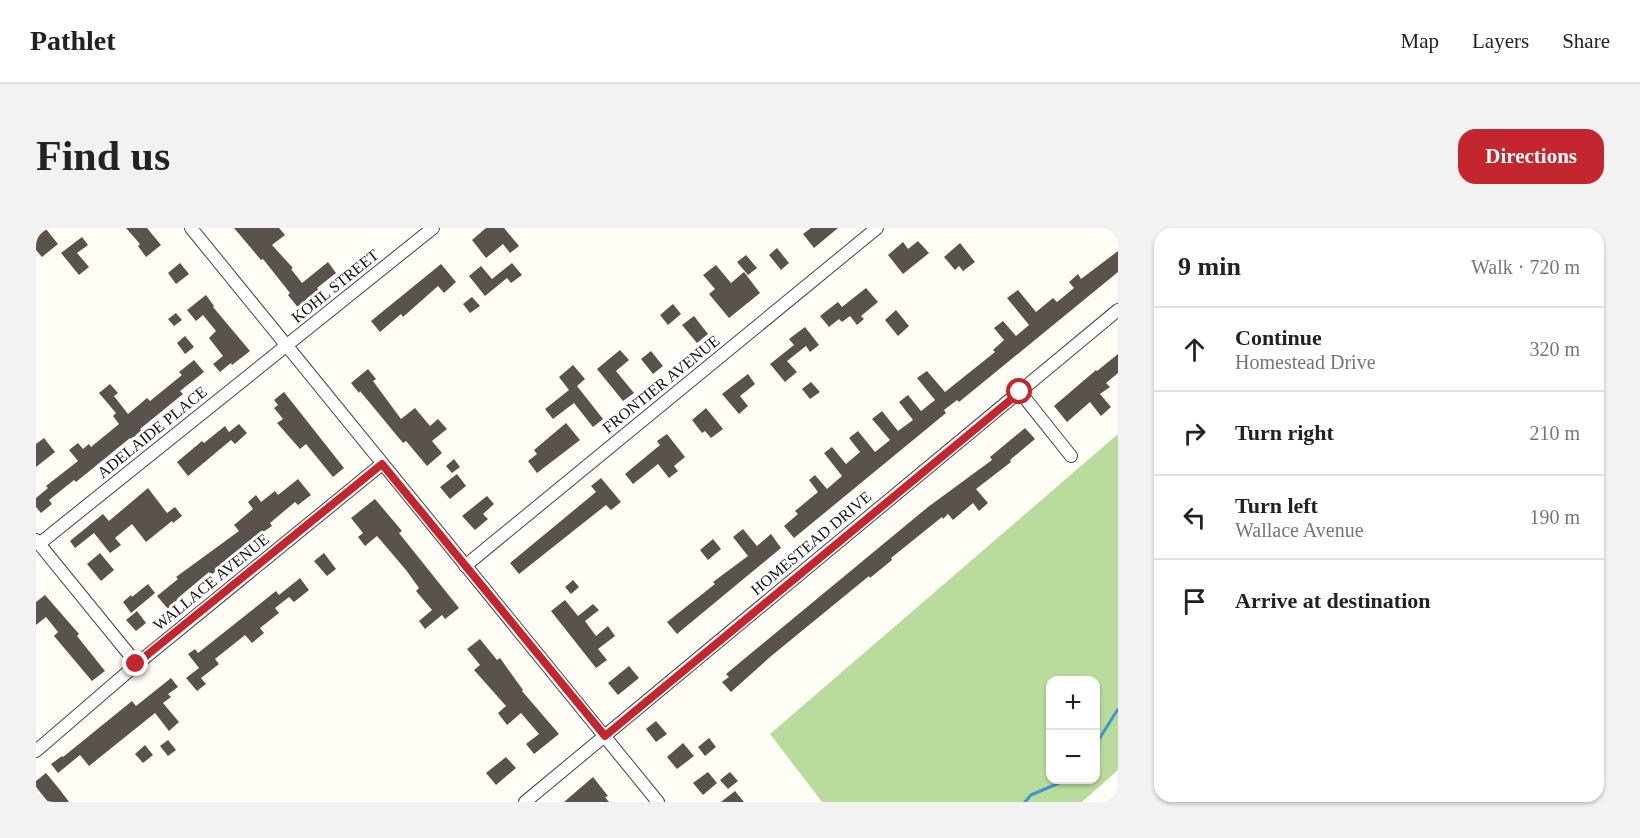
<!DOCTYPE html>
<html lang="en">
<head>
<meta charset="utf-8">
<style>
	body { margin:0; font-family:Georgia,serif; background:#f2f2f2; color:#222 }
	.controls { position:absolute; right:18px; bottom:18px; display:grid; overflow:hidden; border-radius:12px; box-shadow:0 2px 4px #0004 }
	.controls button { width:54px; height:54px; display:grid; place-items:center; padding:0; border:0; border-bottom:2px solid #e0e0e0; background:#fff; color:#222; font:30px sans-serif }
	.stop { position:absolute; width:18px; height:18px; margin:-14px; border:4px solid #c4262e; border-radius:50%; background:#fff }
	.stop.end { background:#c4262e; border-color:#fff; box-shadow:0 2px 6px #0008 }
	.list { margin:0; padding:0; list-style:none }
	h2 { display:flex; justify-content:space-between; align-items:center; height:78px; margin:0; padding:0 24px; font-size:26px }
	h2 small { font-size:20px; font-weight:400; color:#767676 }
	.list li { display:grid; grid-template-columns:39px 1fr auto; gap:18px; align-items:center; box-sizing:border-box; height:84px; padding:0 24px; border-top:2px solid #e0e0e0 }
	.list b { display:block; font-size:22px; white-space:nowrap }
	.list p { margin:0; font-size:20px; white-space:nowrap; color:#767676 }
	.list em { font-size:20px; font-style:normal; color:#767676 }
	.icon { flex:none; width:33px; height:33px; fill:none; stroke:currentColor; stroke-width:2; stroke-linecap:round; stroke-linejoin:round }
	.map { position:relative; flex:none; width:1082px; height:574px; overflow:hidden; border-radius:18px }
	header { display:flex; align-items:center; gap:36px; box-sizing:border-box; height:84px; padding:0 30px; background:#fff; border-bottom:2px solid #e0e0e0 }
	header strong { font-size:28px }
	nav { display:flex; gap:33px; margin-inline-start:auto; font-size:21px }
	.intro { display:flex; align-items:center; justify-content:space-between; box-sizing:border-box; height:144px; padding:0 36px }
	h1 { margin:0; font-size:42px }
	.button { padding:15px 27px; border-radius:18px; background:#c4262e; color:#fff; font-size:21px; font-weight:700 }
	main { display:flex; gap:36px; padding:0 36px }
	aside { flex:1; background:#fff; border-radius:18px; box-shadow:0 2px 4px #0004 }
	.map>svg:first-child { display:block }
	.forest { fill:#b9dc9c; fill-rule:evenodd }
	.lines { fill:none; stroke-linecap:round; stroke-linejoin:round }
	.stream { stroke:#3f96cf; stroke-width:3 }
	.building { fill:#5a524d }
	.minor-casing { stroke:#444; stroke-width:14 }
	.minor { stroke:#fff; stroke-width:12 }
	.route { stroke:#c4262e; stroke-width:8 }
	.labels { text-anchor:middle; dominant-baseline:central; stroke-width:6; stroke-linejoin:round; paint-order:stroke }
	.street-label { font-size:16px; fill:#111; stroke:#fff }
</style>
</head>
<body>
<header>
<strong>Pathlet</strong>
<nav><a>Map</a><a>Layers</a><a>Share</a></nav>
</header>
<div class="intro"><h1>Find us</h1><a class="button">Directions</a></div>
<main>
<div class="map">
<svg width="1082" height="574" viewBox="0 0 1082 574">
	<rect width="100%" height="100%" fill="#fffdf5"/>
	<path class="forest" d="M1082,206V542L1046,574H786L734,506ZM1014,452H1060V552H1014Z"/>
	<g class="lines">
		<g class="stream">
			<path d="M1060,516L1082,481"/>
			<path d="M989,574L995,567L1030,552"/>
		</g>
	</g>
	<g class="building">
		<path d="M90,0H111L125,17L110,29L102,18L104,16Z"/>
		<path d="M198,0H243L249,7L236,17L257,40L255,41L266,55L292,34L300,45L281,60L286,65L264,82L252,67L254,65L227,31L225,32Z"/>
		<path d="M450,0H468L483,18L474,25L467,16L450,30L436,12Z"/>
		<path d="M775,0H802L778,20L767,6Z"/>
		<path d="M10,1L22,16L6,29L0,22V9Z"/>
		<path d="M46,9L52,17L41,25L53,39L43,47L25,25Z"/>
		<path d="M882,13L893,25L867,46L852,27L867,14L872,21Z"/>
		<path d="M924,15L939,34L927,43L923,38L919,42L908,29Z"/>
		<path d="M741,20L753,35L745,42L733,27Z"/>
		<path d="M1082,23V44L923,174L921,172L908,182L910,185L758,310L748,298L762,286L759,283L782,264L773,252L779,247L791,261L806,248L788,225L796,219L810,236L824,224L813,210L822,203L839,224L854,212L836,191L846,183L862,203L877,192L863,174L872,167L885,183L899,172L881,150L891,143L909,164L959,124L957,122L968,112L958,100L967,93L980,108L993,97L971,70L982,62L1000,84L1017,70L1021,74L1038,60L1033,54L1042,46L1045,51Z"/>
		<path d="M710,27L721,40L712,47L701,34Z"/>
		<path d="M144,35L153,46L140,56L132,45Z"/>
		<path d="M476,35L486,47L475,55L471,50L449,68L433,48L445,38L456,51Z"/>
		<path d="M405,36L420,54L408,65L402,58L367,89L365,86L344,104L335,93Z"/>
		<path d="M680,37L695,55L708,44L724,65L693,90L673,66L679,61L667,47Z"/>
		<path d="M830,60L842,74L825,88L828,91L821,97L814,88L806,94L803,91L793,99L784,88L802,74L806,79Z"/>
		<path d="M170,67L178,78L177,79L214,123L196,137L195,135L184,144L177,136L187,128L173,110L180,103L167,87L160,93L151,82Z"/>
		<path d="M436,69L444,78L434,85L427,76Z"/>
		<path d="M637,76L645,86L632,97L624,87Z"/>
		<path d="M860,82L873,98L862,108L849,92Z"/>
		<path d="M140,85L146,92L138,98L132,91Z"/>
		<path d="M658,88L672,106L661,115L646,97Z"/>
		<path d="M769,99L783,117L774,124L770,118L751,133L761,144L749,154L734,136L758,117L753,111Z"/>
		<path d="M149,108L158,119L149,126L141,115Z"/>
		<path d="M584,122L593,132L580,143L598,165L587,173L561,141Z"/>
		<path d="M615,123L627,138L617,146L605,131Z"/>
		<path d="M1082,126V145L1070,155L1074,159L1064,166L1075,179L1065,188L1054,174L1031,194L1018,178L1060,142L1061,143Z"/>
		<path d="M158,132L168,144L144,163L147,166L104,201L106,203L95,211L94,210L40,254L38,252L13,272L16,276L5,285L0,279V270L12,260L10,258L42,233L33,222L42,215L47,221L53,216L55,219L83,196L77,188L80,185L63,165L74,156L82,165L78,168L92,186L111,170L114,173L146,147L143,144Z"/>
		<path d="M537,137L549,151L541,158L567,191L557,199L538,175L517,191L509,181L533,162L523,149Z"/>
		<path d="M332,141L340,151L337,153L365,191L379,180L394,198L402,191L411,201L396,213L406,225L391,238L370,213L367,215L324,163L323,165L315,155Z"/>
		<path d="M712,146L719,156L704,168L712,178L703,186L686,166Z"/>
		<path d="M775,154L784,164L774,171L766,161Z"/>
		<path d="M248,164L308,240L297,249L270,216L264,221L241,195L247,191L238,180L242,177L238,172Z"/>
		<path d="M670,180L687,201L675,210L669,203L666,205L656,192Z"/>
		<path d="M530,195L544,212L501,245L492,233L501,226L498,222Z"/>
		<path d="M203,196L211,205L199,216L195,212L152,248L141,234L166,213L168,215L189,198L193,204Z"/>
		<path d="M989,200L999,211L974,232L975,234L940,261L952,275L943,283L937,275L917,292L912,286L907,291L906,289L855,330L856,332L834,350L833,348L734,429L695,464L686,454L693,449L690,446L892,279L956,232L954,229Z"/>
		<path d="M631,206L649,229L638,238L642,243L633,250L622,236L597,256L589,246L624,217L621,213Z"/>
		<path d="M8,210L19,224L0,239V216Z"/>
		<path d="M418,231L424,239L416,245L410,238Z"/>
		<path d="M421,246L430,258L414,271L404,259Z"/>
		<path d="M565,250L585,274L575,282L570,277L483,346L474,335L560,264L555,258Z"/>
		<path d="M262,251L275,267L262,277L259,274L234,295L236,298L212,314L185,336L186,338L175,347L173,344L142,370L144,372L132,381L121,368L142,351L140,349L203,303L198,297L217,281L212,274L220,267L225,274L239,263L242,267Z"/>
		<path d="M112,260L131,285L139,279L146,288L137,295L136,293L110,314L96,296L79,310L85,317L74,325L58,305L39,320L34,313L67,286L73,293Z"/>
		<path d="M451,268L458,276L447,286L452,291L439,302L426,288Z"/>
		<path d="M339,271L366,303L363,305L423,380L409,391L406,387L389,401L383,393L396,382L380,363L383,360L370,342L341,308L329,318L322,309L327,305L315,290Z"/>
		<path d="M707,301L721,318L735,306L745,320L641,406L631,394L679,356L677,354L712,328L697,309Z"/>
		<path d="M677,311L685,321L672,332L664,322Z"/>
		<path d="M64,325L78,342L65,353L51,336Z"/>
		<path d="M288,325L300,341L291,348L278,333Z"/>
		<path d="M264,350L273,362L258,374L253,369L239,380L243,385L224,400L228,405L216,415L209,407L179,431L183,436L165,450L170,456L161,463L150,450L163,440L152,426L159,421L162,425L240,363L243,367Z"/>
		<path d="M537,352L543,359L535,366L529,359Z"/>
		<path d="M112,356L119,365L95,385L87,374L95,367L96,369Z"/>
		<path d="M9,367L43,406L41,408L69,443L56,453L18,408L22,404L10,389L0,397V374Z"/>
		<path d="M529,372L542,388L557,376L563,382L549,393L560,408L572,398L579,408L562,421L571,432L560,440L515,383Z"/>
		<path d="M101,383L110,395L100,403L90,392Z"/>
		<path d="M444,411L461,432L464,430L487,462L486,463L523,506L498,526L490,516L503,506L485,485L471,497L462,485L470,478L438,442L444,437L431,421Z"/>
		<path d="M593,438L603,450L582,467L572,455Z"/>
		<path d="M135,450L142,459L132,466L135,469L127,475L143,494L133,503L119,485L53,538L44,527L22,545L15,536L26,528L27,529L96,473L100,478Z"/>
		<path d="M620,493L631,506L620,514L610,501Z"/>
		<path d="M673,510L680,519L669,528L662,519Z"/>
		<path d="M132,512L140,522L132,528L124,518Z"/>
		<path d="M647,515L658,528L641,541L631,529Z"/>
		<path d="M109,517L117,527L107,535L99,526Z"/>
		<path d="M470,529L480,540L460,557L450,545Z"/>
		<path d="M672,544L681,555L667,567L657,555Z"/>
		<path d="M694,544L702,553L692,561L684,552Z"/>
		<path d="M10,545L24,562L33,574H12L0,559V553Z"/>
		<path d="M557,549L572,568L569,569L573,574H528Z"/>
		<path d="M699,563L708,574H685Z"/>
	</g>
	<g class="lines">
		<defs>
			<g id="minor">
				<path d="M155,0L622,574"/>
				<path d="M984,164L1035,228"/>
				<path d="M0,312L101,436"/>
				<path d="M3,316L397,0"/>
				<path d="M429,338L841,0"/>
				<path d="M0,523L101,436L346,236"/>
				<path d="M489,574L1082,82"/>
			</g>
		</defs>
		<use href="#minor" class="minor-casing"/>
		<use href="#minor" class="minor"/>
	</g>
	<g class="lines">
		<path class="route" d="M100,436L346,236L569,508L984,164"/>
	</g>
	<g class="labels">
		<g class="street-label">
			<text transform="translate(299 58) rotate(-39)">KOHL STREET</text>
			<text transform="translate(625 156) rotate(-39)">FRONTIER AVENUE</text>
			<text transform="translate(116 204) rotate(-39)">ADELAIDE PLACE</text>
			<text transform="translate(775 315) rotate(-40)">HOMESTEAD DRIVE</text>
			<text transform="translate(175 354) rotate(-39)">WALLACE AVENUE</text>
		</g>
	</g>
</svg>
<div class="controls">
<button>+</button>
<button>−</button>
</div>
<div class="stop" style="left:984px;top:164px"></div>
<div class="stop end" style="left:100px;top:436px"></div>
</div>
<aside>
<h2>9 min<small>Walk · 720 m</small></h2>
<ul class="list">
<li><svg class="icon" aria-label="ahead" viewBox="0 0 24 24"><path d="M12 20V5M6 11l6-6 6 6"/></svg><div><b>Continue</b><p>Homestead Drive</p></div><em>320 m</em></li>
<li><svg class="icon" aria-label="right" viewBox="0 0 24 24"><path d="M7 20v-9h11M14 6l5 5-5 5"/></svg><div><b>Turn right</b></div><em>210 m</em></li>
<li><svg class="icon" aria-label="left" viewBox="0 0 24 24"><path d="M17 20v-9H6M10 6l-5 5 5 5"/></svg><div><b>Turn left</b><p>Wallace Avenue</p></div><em>190 m</em></li>
<li><svg class="icon" aria-label="arrive" viewBox="0 0 24 24"><path d="M6 21V4h12l-3 4 3 4H6"/></svg><div><b>Arrive at destination</b></div></li>
</ul>
</aside>
</main>
</body>
</html>
